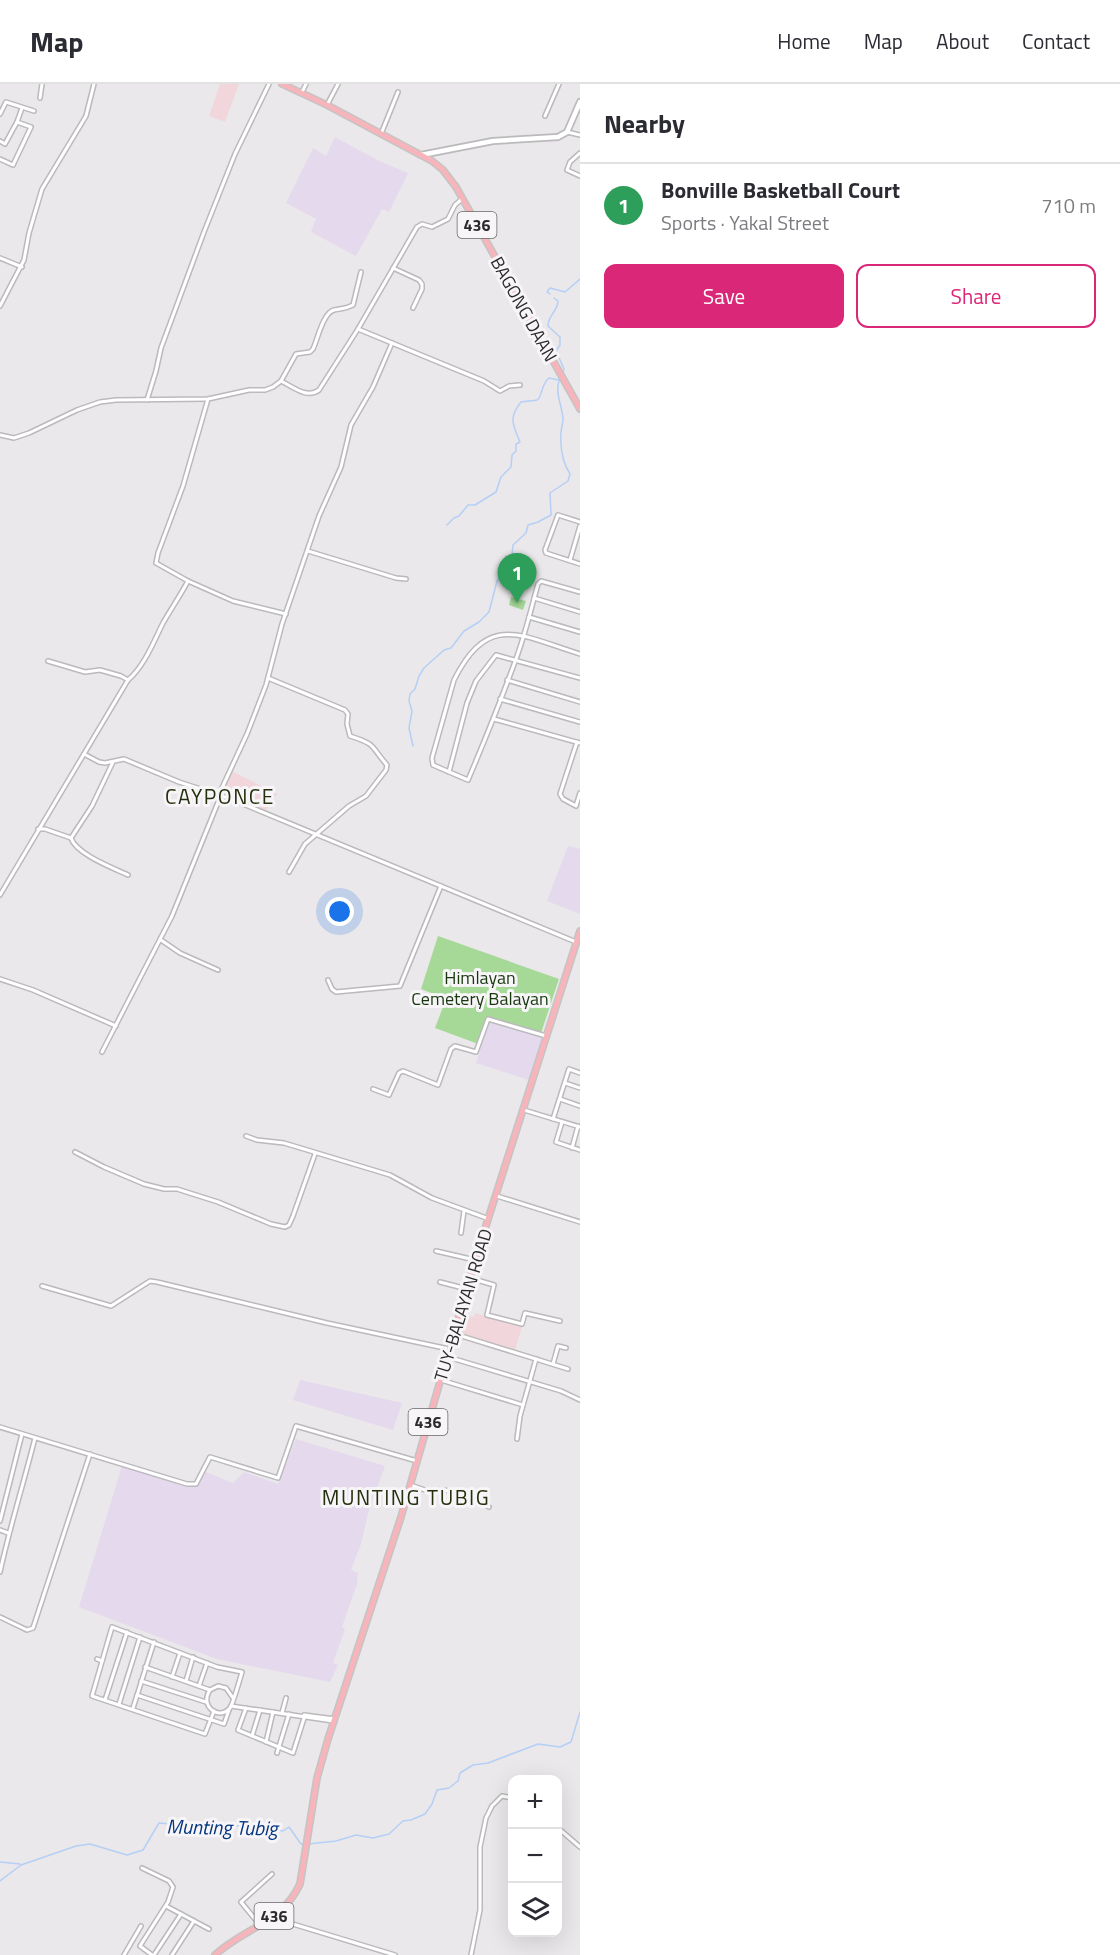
<!DOCTYPE html>
<html lang="en">
<head>
<meta charset="utf-8">
<style>
	body { margin:0; font-family:"Titillium Web",sans-serif; background:#f2f2f3; color:#2b2b33 }
	.controls { position:absolute; right:18px; bottom:18px; display:grid; overflow:hidden; border-radius:12px; box-shadow:0 6px 24px #0002 }
	.controls button { width:54px; height:54px; display:grid; place-items:center; padding:0; border:0; border-bottom:2px solid #e1e1e2; background:#fff; color:#2b2b33; font:30px sans-serif }
	.you { position:absolute; left:340px; top:828px; width:21px; height:21px; margin:-15px; border:4px solid #fff; border-radius:50%; background:#1a73e8; box-shadow:0 0 0 9px #1a73e833 }
	.badge { display:grid; place-items:center; width:39px; height:39px; border-radius:50%; background:#db2777; color:#fff; font-size:20px; font-weight:700 }
	.pin { position:absolute; translate:-50% -50px; filter:drop-shadow(0 2px 3px #0008) }
	.pin::after { content:''; position:absolute; top:32px; width:21px; height:18px; background:inherit; clip-path:polygon(0 0,100% 0,50% 100%) }
	.list { margin:0; padding:0; list-style:none }
	h2 { display:flex; justify-content:space-between; align-items:center; height:78px; margin:0; padding:0 24px; font-size:26px }
	h2 small { font-size:20px; font-weight:400; color:#7c7c81 }
	.list li { display:grid; grid-template-columns:39px 1fr auto; gap:18px; align-items:center; box-sizing:border-box; height:84px; padding:0 24px; border-top:2px solid #e1e1e2 }
	.list b { display:block; font-size:22px; white-space:nowrap }
	.list p { margin:0; font-size:20px; white-space:nowrap; color:#7c7c81 }
	.list em { font-size:20px; font-style:normal; color:#7c7c81 }
	.actions { display:flex; gap:12px; padding:18px 24px }
	.actions a { flex:1; padding:14px 0; border:2px solid #db2777; border-radius:12px; text-align:center; font-size:21px; color:#db2777 }
	.actions .main { background:#db2777; color:#fff }
	.icon { flex:none; width:33px; height:33px; fill:none; stroke:currentColor; stroke-width:2; stroke-linecap:round; stroke-linejoin:round }
	.map { position:relative; flex:none; width:580px; height:1871px; overflow:hidden }
	header { display:flex; align-items:center; gap:36px; box-sizing:border-box; height:84px; padding:0 30px; background:#fff; border-bottom:2px solid #e1e1e2 }
	header strong { font-size:28px }
	nav { display:flex; gap:33px; margin-inline-start:auto; font-size:21px }
	main { display:flex }
	aside { flex:1; background:#fff }
	.map>svg:first-child { display:block }
	.industrial { fill:#e5d9ee }
	.education { fill:#f1d7dc }
	.green { fill:#a6d998 }
	.lines { fill:none; stroke-linecap:round; stroke-linejoin:round }
	.stream { stroke:#b5cff6; stroke-width:1.5 }
	.minor-casing { stroke:#bbb9bc; stroke-width:6 }
	.secondary-casing { stroke:#bbb9bc; stroke-width:8 }
	.primary-casing { stroke:#c4c4c4; stroke-width:8 }
	.minor { stroke:#fff; stroke-width:3 }
	.secondary { stroke:#fff; stroke-width:4.5 }
	.primary { stroke:#f7b4bb; stroke-width:5 }
	.labels { text-anchor:middle; dominant-baseline:central; stroke-width:6; stroke-linejoin:round; paint-order:stroke }
	.shield { fill:#f7f5f8; stroke:#696869; stroke-width:1.5 }
	.shield-label { font-size:16px; font-weight:bold; fill:#2c2b2c }
	.street-label { font-size:18px; fill:#2c2b2c; stroke:#f7f5f8 }
	.park-label { font-size:18px; fill:#17380d; stroke:#f7f5f8 }
	.water-label { font-size:20px; font-style:italic; fill:#05367f; stroke:#f7f5f8 }
	.quarter-label { font-size:21px; letter-spacing:1.5px; fill:#24300b; stroke:#f7f5f8 }
</style>
</head>
<body>
<header>
<strong>Map</strong>
<nav><a>Home</a><a>Map</a><a>About</a><a>Contact</a></nav>
</header>
<main>
<div class="map">
<svg width="580" height="1871" viewBox="0 0 580 1871">
	<rect width="100%" height="100%" fill="#eae8ea"/>
	<g class="industrial">
		<path d="M335,53L377,76L408,89L389,128L382,125L356,172L311,148L316,135L286,119L313,64L326,72Z"/>
		<path d="M568,762L580,765V830L547,817Z"/>
		<path d="M489,936L543,953L529,996L476,979Z"/>
		<path d="M300,1296L402,1319L393,1346L293,1316Z"/>
		<path d="M296,1355L385,1382L369,1426L361,1460L351,1486L358,1489L357,1500L342,1543L345,1545L333,1579L338,1581L330,1598L217,1575L79,1523L122,1382L186,1402L199,1400L206,1388L233,1399L244,1388L278,1400Z"/>
	</g>
	<g class="education">
		<path d="M220,0H239L225,38L209,32Z"/>
		<path d="M232,687L277,710L265,728L222,710Z"/>
		<path d="M475,1229L522,1243L515,1266L459,1251L465,1231L474,1233Z"/>
	</g>
	<g class="green">
		<path d="M511,513L526,517L523,526L509,521Z"/>
		<path d="M438,852L559,895L540,952L489,937L481,961L435,944L446,915L421,905Z"/>
	</g>
	<g class="lines">
		<g class="stream">
			<path d="M550,210L547,208L550,204L565,208L580,195"/>
			<path d="M554,214L558,217C558,227 548,231 548,242L560,253V261L556,267L564,285L562,290"/>
			<path d="M447,441L454,434L459,432L468,421H475L496,408L501,393L511,383L512,371L516,367V360L520,358C513,341 508,334 521,318C526,317 533,317 537,316C542,314 541,300 549,294L559,296"/>
			<path d="M413,662L409,644L412,627L409,617L410,610L415,605L419,592L424,584L444,566L451,564L464,547L479,538L489,528L497,497L507,484L512,471L513,461L526,449L528,441L538,438L551,431L550,409L568,397L570,390C562,378 560,364 561,349C561,344 563,340 563,335C562,320 554,309 560,294"/>
			<path d="M308,1760L336,1757L356,1751L373,1754L389,1750L403,1737L411,1736L425,1730L432,1720L437,1706L449,1704L458,1697L460,1689L473,1681L488,1679L538,1660L560,1663L571,1658L580,1628"/>
			<path d="M0,1778L20,1780"/>
			<path d="M0,1797L21,1781L76,1762L90,1760L127,1771L143,1766L159,1739L213,1744L247,1741L283,1747L289,1743L301,1760H303"/>
		</g>
		<defs>
			<g id="minor">
				<path d="M302,8L306,0"/>
				<path d="M40,14L42,0"/>
				<path d="M327,21L338,0"/>
				<path d="M0,30L6,18L34,27"/>
				<path d="M545,32L559,0"/>
				<path d="M567,48L580,51"/>
				<path d="M381,50L398,8"/>
				<path d="M0,57L5,60L17,38L22,24"/>
				<path d="M580,69L570,78L567,86L580,92"/>
				<path d="M0,75L13,81L31,43L17,38"/>
				<path d="M0,174L22,183"/>
				<path d="M393,184L419,196L422,200V205L413,224"/>
				<path d="M0,222L24,176L29,149L42,105L86,32L94,0"/>
				<path d="M358,245L484,297L500,307L509,302L520,301"/>
				<path d="M281,297C293,303 307,315 319,306L358,245L417,143L422,140L432,143L448,135L455,121L462,115"/>
				<path d="M208,315L183,402L158,469L156,479L188,497L233,517L286,530"/>
				<path d="M147,316L156,287L161,264L204,148L235,70L269,0"/>
				<path d="M0,351L14,354L29,349L77,326L100,318L116,316L208,315L249,306H265L273,303L281,297L296,270L310,268L313,265C318,254 323,229 334,226C342,224 346,225 353,221L361,188"/>
				<path d="M580,438L558,431L545,466L546,469L580,480"/>
				<path d="M308,467L396,494L406,495"/>
				<path d="M570,476L580,442"/>
				<path d="M580,508L541,497L538,500C531,525 525,551 516,575C501,616 485,656 468,696L433,681L432,674L454,596C489,527 521,552 580,570"/>
				<path d="M534,514L580,528"/>
				<path d="M529,533L580,548"/>
				<path d="M48,577L85,588L100,586L121,592L128,596"/>
				<path d="M268,594L345,626L348,630L347,640L350,652C378,661 370,662 387,681L386,686L366,712L349,722L305,760L289,788"/>
				<path d="M507,596L580,618"/>
				<path d="M500,615L580,638"/>
				<path d="M494,635L580,659"/>
				<path d="M577,658L560,710L563,715L576,722L580,709"/>
				<path d="M84,670L99,678L105,679L124,675L179,698L231,715L576,858"/>
				<path d="M113,678L92,722L71,754C76,770 113,784 128,791"/>
				<path d="M449,688L467,619L476,597L496,571L580,594"/>
				<path d="M38,745H45L71,754"/>
				<path d="M0,811L128,596C144,583 154,557 163,539C171,525 180,512 188,497"/>
				<path d="M161,856L180,869L218,886"/>
				<path d="M0,895L33,906L116,942"/>
				<path d="M328,896L332,905L336,908L400,902L441,802"/>
				<path d="M102,968L172,832L221,711V706L247,650L266,601L282,540L319,432L341,383L351,341L373,303L392,259"/>
				<path d="M565,999L580,1004"/>
				<path d="M373,1005L389,1011L399,989L403,987L438,1001L451,965L455,962L476,968L488,935L546,952"/>
				<path d="M560,1015L580,1022"/>
				<path d="M524,1026L580,1043"/>
				<path d="M553,1035L569,985L580,989"/>
				<path d="M562,1038L556,1058L580,1066"/>
				<path d="M246,1052L257,1056L284,1059L390,1091L432,1114L489,1135"/>
				<path d="M572,1064L578,1042"/>
				<path d="M75,1068L104,1083L144,1100L164,1105H177L218,1118L271,1140L285,1143L289,1141L293,1132L315,1070"/>
				<path d="M497,1112L580,1138"/>
				<path d="M461,1149L464,1127"/>
				<path d="M436,1167L475,1176"/>
				<path d="M470,1194L494,1201L487,1231L522,1240L525,1229L560,1237"/>
				<path d="M440,1198L467,1205"/>
				<path d="M42,1202L111,1222L150,1197L157,1198L327,1239L449,1265"/>
				<path d="M455,1250L568,1285"/>
				<path d="M448,1273L561,1307L580,1316"/>
				<path d="M553,1280L558,1262L566,1264"/>
				<path d="M441,1296L523,1321"/>
				<path d="M0,1343L187,1400H196L210,1373L278,1394L296,1342L417,1377"/>
				<path d="M517,1355L520,1332L536,1275"/>
				<path d="M410,1401L428,1407L445,1406L479,1417L489,1423"/>
				<path d="M0,1437L22,1350"/>
				<path d="M0,1446L8,1449"/>
				<path d="M0,1488C10,1442 24,1398 35,1354"/>
				<path d="M0,1533L27,1546L33,1544L90,1370"/>
				<path d="M97,1575L102,1577"/>
				<path d="M145,1583L210,1606"/>
				<path d="M172,1593L180,1569"/>
				<path d="M141,1597L206,1618"/>
				<path d="M186,1597L193,1573"/>
				<path d="M199,1602L207,1579"/>
				<path d="M137,1611L224,1640L229,1626"/>
				<path d="M105,1616L127,1548"/>
				<path d="M119,1620L140,1553"/>
				<path d="M231,1622L333,1637"/>
				<path d="M133,1624L154,1558"/>
				<path d="M246,1624L238,1646L293,1669L305,1631"/>
				<path d="M214,1627L205,1650L92,1612L112,1543L217,1583L242,1588C240,1595 233,1619 230,1624C219,1637 199,1622 210,1606L218,1602L226,1604L233,1614"/>
				<path d="M282,1629L286,1614"/>
				<path d="M304,1631L335,1635"/>
				<path d="M252,1652L260,1626"/>
				<path d="M266,1658L273,1628"/>
				<path d="M277,1669L289,1630"/>
				<path d="M558,1744L580,1763"/>
				<path d="M142,1784L169,1797L173,1803L168,1818L140,1862L152,1871"/>
				<path d="M166,1822L209,1845"/>
				<path d="M273,1834L395,1871"/>
				<path d="M259,1840L241,1818L272,1790"/>
				<path d="M124,1871L141,1842"/>
				<path d="M154,1871L181,1830"/>
				<path d="M172,1871L194,1837"/>
				<path d="M471,1871L480,1826V1763L486,1734L492,1722L502,1712L512,1714"/>
			</g>
			<path id="secondary" d="M421,71L493,57L558,53L567,48L580,18"/>
			<g id="primary">
				<path d="M282,0L327,21L432,77L443,86L456,103L580,325"/>
				<path d="M215,1871C244,1844 282,1839 300,1800L317,1694L328,1655L401,1433L475,1176L580,847"/>
			</g>
		</defs>
		<use href="#minor" class="minor-casing"/>
		<use href="#secondary" class="secondary-casing"/>
		<use href="#primary" class="primary-casing"/>
		<use href="#minor" class="minor"/>
		<use href="#secondary" class="secondary"/>
		<use href="#primary" class="primary"/>
	</g>
	<g class="labels">
		<g class="shield">
			<rect x="457.5" y="128" width="39" height="26" rx="4.5"/>
			<rect x="408.5" y="1325" width="39" height="26" rx="4.5"/>
			<rect x="254.5" y="1819" width="39" height="26" rx="4.5"/>
		</g>
		<g class="shield-label">
			<text x="477" y="141">436</text>
			<text x="428" y="1338">436</text>
			<text x="274" y="1832">436</text>
		</g>
		<g class="street-label">
			<text transform="translate(524 225) rotate(61)">BAGONG DAAN</text>
			<text transform="translate(463 1221) rotate(-73)">TUY-BALAYAN ROAD</text>
		</g>
		<g class="park-label">
			<text x="480" y="893">Himlayan<tspan x="480" dy="21">Cemetery Balayan</tspan></text>
		</g>
		<g class="water-label">
			<text transform="translate(222 1743) rotate(1)">Munting Tubig</text>
		</g>
		<g class="quarter-label">
			<text x="220" y="712">CAYPONCE</text>
			<text x="406" y="1413">MUNTING TUBIG</text>
		</g>
	</g>
</svg>
<div class="controls">
<button>+</button>
<button>−</button>
<button><svg class="icon" aria-label="layers" viewBox="0 0 24 24"><path d="M12 4l9 5-9 5-9-5zM3 14l9 5 9-5"/></svg></button>
</div>
<div class="you"></div>
<div class="pin badge" style="left:517px;top:519px;background:#2e9e5b">1</div>
</div>
<aside>
<h2>Nearby<small></small></h2>
<ul class="list">
<li><span class="badge" style="background:#2e9e5b">1</span><div><b>Bonville Basketball Court</b><p>Sports · Yakal Street</p></div><em>710 m</em></li>
</ul>
<div class="actions"><a class="main">Save</a><a>Share</a></div>
</aside>
</main>
</body>
</html>
